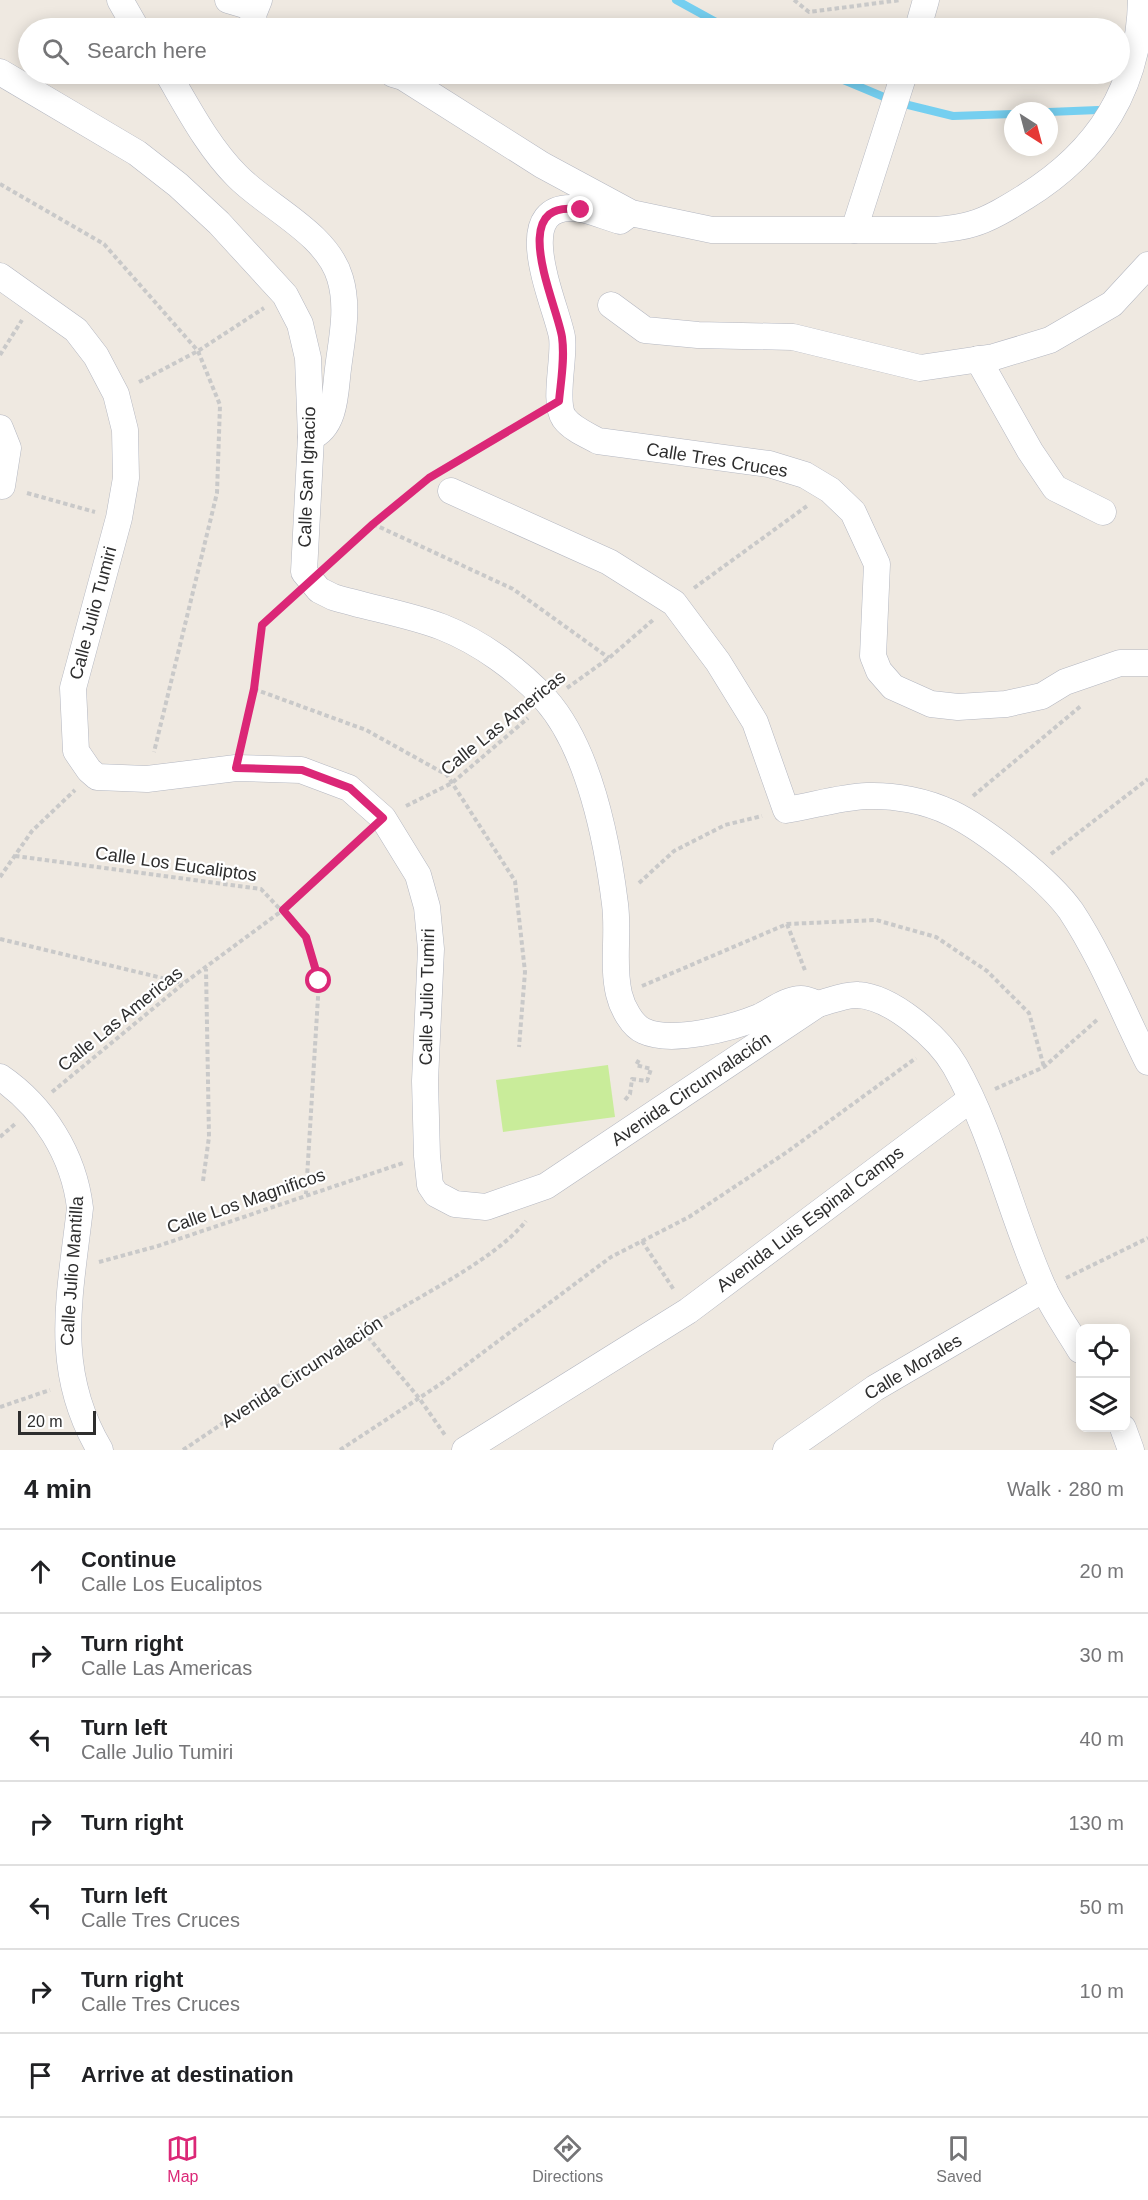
<!DOCTYPE html>
<html lang="en">
<head>
<meta charset="utf-8">
<style>
	body { margin:0; font-family:Arial,sans-serif; background:#f2f2f2; color:#202124 }
	.controls { position:absolute; right:18px; bottom:18px; display:grid; overflow:hidden; border-radius:12px; box-shadow:0 3px 15px #0003 }
	.controls button { width:54px; height:54px; display:grid; place-items:center; padding:0; border:0; border-bottom:2px solid #e0e0e0; background:#fff; color:#202124; font:30px sans-serif }
	.compass { position:absolute; left:1004px; top:102px; width:54px; height:54px; border-radius:50%; background:#fff; box-shadow:0 3px 15px #0003; rotate:144deg }
	.scale { position:absolute; left:18px; bottom:15px; width:78px; box-sizing:border-box; padding-left:6px; border:3px solid #2e2e2e; border-top:0; font-size:16px; line-height:21px; white-space:nowrap; color:#2e2e2e; -webkit-text-stroke:4px #fff; paint-order:stroke }
	.stop { position:absolute; width:18px; height:18px; margin:-14px; border:4px solid #db2777; border-radius:50%; background:#fff }
	.stop.end { background:#db2777; border-color:#fff; box-shadow:0 2px 6px #0008 }
	.list { margin:0; padding:0; list-style:none }
	h2 { display:flex; justify-content:space-between; align-items:center; height:78px; margin:0; padding:0 24px; font-size:26px }
	h2 small { font-size:20px; font-weight:400; color:#757577 }
	.list li { display:grid; grid-template-columns:39px 1fr auto; gap:18px; align-items:center; box-sizing:border-box; height:84px; padding:0 24px; border-top:2px solid #e0e0e0 }
	.list b { display:block; font-size:22px; white-space:nowrap }
	.list p { margin:0; font-size:20px; white-space:nowrap; color:#757577 }
	.list em { font-size:20px; font-style:normal; color:#757577 }
	.icon { flex:none; width:33px; height:33px; fill:none; stroke:currentColor; stroke-width:2; stroke-linecap:round; stroke-linejoin:round }
	.map { position:relative; flex:none; width:1148px; height:1450px; overflow:hidden }
	.search { position:absolute; background:#fff; box-shadow:0 3px 15px #0003; left:18px; right:18px; top:18px; height:66px; display:flex; align-items:center; gap:15px; box-sizing:border-box; padding:0 21px; border-radius:33px; color:#757577; font-size:22px }
	.sheet { height:666px; background:#fff }
	nav { display:flex; justify-content:space-around; align-items:center; box-sizing:border-box; height:84px; border-top:2px solid #e0e0e0; background:#fff; font-size:16px; color:#757577 }
	nav a { display:grid; justify-items:center; gap:3px }
	nav .on { color:#db2777 }
	.map>svg:first-child { display:block }
	.pitch { fill:#c9ec9a }
	.lines { fill:none; stroke-linecap:round; stroke-linejoin:round }
	.stream { stroke:#75cff0; stroke-width:8 }
	.street-casing { stroke:#b4b7c1; stroke-width:27 }
	.path { stroke:#c9c9c9; stroke-width:4; stroke-dasharray:4.5 3; stroke-linecap:butt }
	.street { stroke:#fff; stroke-width:26 }
	.route { stroke:#db2777; stroke-width:8 }
	.labels { text-anchor:middle; dominant-baseline:central; stroke-width:4.5; stroke-linejoin:round; paint-order:stroke }
	.street-label { font-size:18px; fill:#2e2e2e; stroke:#fff }
</style>
</head>
<body>
<div class="map">
<svg width="1148" height="1450" viewBox="0 0 1148 1450">
	<rect width="100%" height="100%" fill="#efe9e1"/>
	<g class="pitch">
		<path d="M524,74H572L569,84Z"/>
		<path d="M608,1065L615,1117L503,1132L496,1080Z"/>
	</g>
	<g class="lines">
		<g class="stream">
			<path d="M676,0L727,28"/>
			<path d="M829,74L896,102L953,116L1013,114"/>
			<path d="M1049,112L1098,110"/>
		</g>
		<defs>
			<g id="street">
				<path d="M120,0L136,28"/>
				<path d="M228,0L255,8"/>
				<path d="M255,28L253,15L259,0"/>
				<path d="M918,28L926,0"/>
				<path d="M0,72L137,153L178,185L219,223L285,295L300,324L308,358L311,437L304,572L319,590L333,597C369,608 408,614 442,627C480,642 519,670 546,700C589,749 607,840 615,904C619,934 612,965 619,994C622,1007 632,1026 644,1031C672,1044 732,1028 759,1017C772,1011 786,999 801,999C806,999 813,1002 818,1004"/>
				<path d="M168,74C188,108 208,147 237,176C267,207 327,233 340,278C350,311 340,345 337,378C335,399 333,428 311,437"/>
				<path d="M393,74L403,77L542,165L631,213L712,230H935C947,229 960,228 972,224C990,219 1009,207 1025,197C1099,151 1139,88 1141,0"/>
				<path d="M631,213L620,221C605,217 587,208 572,208C509,207 557,307 562,337C565,358 553,402 564,418C572,429 587,435 598,441L769,464L805,475L830,490L853,512L877,564L873,656L879,671L893,687L931,704L958,707L1006,704L1042,696L1065,682L1120,663H1148"/>
				<path d="M854,230L904,74"/>
				<path d="M0,276L76,330L96,356L116,394L125,430L126,478L119,518L73,688L76,751L89,770L97,777L147,779L236,768L301,770L349,788L383,818L418,875L427,907L431,949L425,1081L427,1156L430,1185L436,1194L455,1204L486,1207L546,1186L818,1004C830,1001 846,994 858,995C892,997 939,1038 955,1066C994,1135 1011,1216 1043,1287C1053,1309 1068,1330 1080,1350"/>
				<path d="M611,305L645,330L698,335L793,337L920,368L994,357L1050,340L1112,304L1148,265"/>
				<path d="M978,359L1030,451L1055,488L1103,512"/>
				<path d="M0,428L8,448L2,486"/>
				<path d="M451,491L609,562L674,603L718,662L755,722L786,810C812,806 840,797 867,796C895,795 926,801 951,813C986,830 1049,880 1071,911C1102,958 1123,1012 1148,1062"/>
				<path d="M0,1077C44,1107 74,1156 80,1208C70,1296 52,1369 100,1450"/>
				<path d="M1123,1428L1131,1450"/>
				<path d="M465,1450L688,1311L971,1099"/>
				<path d="M786,1450L875,1388L1044,1289"/>
			</g>
		</defs>
		<use href="#street" class="street-casing"/>
		<g class="path">
			<path d="M794,0L809,12L901,0"/>
			<path d="M0,184L104,244L198,351L220,405L217,493L154,752"/>
			<path d="M0,355L22,320"/>
			<path d="M139,382L198,351L264,308"/>
			<path d="M451,465L535,415"/>
			<path d="M27,493L95,512"/>
			<path d="M373,524L513,589L609,658"/>
			<path d="M330,562L427,480"/>
			<path d="M694,588L807,506"/>
			<path d="M567,688L609,658L653,620"/>
			<path d="M254,689L366,730L447,775L515,881L525,972L519,1047"/>
			<path d="M241,744L254,689L262,625L293,596"/>
			<path d="M973,796L1082,705"/>
			<path d="M406,806L452,783L528,718"/>
			<path d="M1051,854L1148,779"/>
			<path d="M15,856L261,889L306,937L319,981L306,1194"/>
			<path d="M0,877L32,831L75,790"/>
			<path d="M639,883L674,851L725,825L762,816"/>
			<path d="M787,924L806,973"/>
			<path d="M0,939L183,983"/>
			<path d="M642,986L787,924L876,920L936,937L987,971L1029,1013L1044,1067"/>
			<path d="M995,1089L1044,1067L1099,1018"/>
			<path d="M52,1092L184,983L283,910L363,836"/>
			<path d="M625,1100L630,1094L632,1079L647,1081L651,1069L636,1065L640,1058"/>
			<path d="M0,1137L15,1124"/>
			<path d="M203,1181L209,1137L206,969"/>
			<path d="M642,1241L674,1290"/>
			<path d="M99,1262L158,1246L403,1163"/>
			<path d="M1066,1278L1148,1238"/>
			<path d="M363,1331L419,1398L445,1435"/>
			<path d="M0,1407L50,1390"/>
			<path d="M183,1450C243,1410 302,1369 363,1331C409,1301 493,1262 526,1221"/>
			<path d="M340,1450L442,1383L611,1257L689,1217L787,1152L916,1058"/>
		</g>
		<use href="#street" class="street"/>
	</g>
	<g class="lines">
		<path class="route" d="M319,981L306,937L283,910L383,818L350,788L302,770L236,768L254,689L262,625L373,524L429,478L559,401C561,380 565,358 562,337C557,304 504,196 581,210"/>
	</g>
	<g class="labels">
		<g class="street-label">
			<text transform="translate(717 460) rotate(9)">Calle Tres Cruces</text>
			<text transform="translate(307 477) rotate(-88)">Calle San Ignacio</text>
			<text transform="translate(93 613) rotate(-75)">Calle Julio Tumiri</text>
			<text transform="translate(503 723) rotate(-39)">Calle Las Americas</text>
			<text transform="translate(176 864) rotate(8)">Calle Los Eucaliptos</text>
			<text transform="translate(427 997) rotate(-89)">Calle Julio Tumiri</text>
			<text transform="translate(120 1019) rotate(-39)">Calle Las Americas</text>
			<text transform="translate(691 1089) rotate(-34)">Avenida Circunvalación</text>
			<text transform="translate(246 1201) rotate(-19)">Calle Los Magnificos</text>
			<text transform="translate(810 1219) rotate(-37)">Avenida Luis Espinal Camps</text>
			<text transform="translate(72 1271) rotate(-86)">Calle Julio Mantilla</text>
			<text transform="translate(913 1367) rotate(-31)">Calle Morales</text>
			<text transform="translate(302 1372) rotate(-33)">Avenida Circunvalación</text>
		</g>
	</g>
</svg>
<div class="controls">
<button><svg class="icon" aria-label="locate" viewBox="0 0 24 24"><circle cx="12" cy="12" r="6"/><path d="M12 2v4M12 18v4M2 12h4M18 12h4"/></svg></button>
<button><svg class="icon" aria-label="layers" viewBox="0 0 24 24"><path d="M12 4l9 5-9 5-9-5zM3 14l9 5 9-5"/></svg></button>
</div>
<svg class="compass" viewBox="-18 -18 36 36"><path d="M0-13l5 13h-10z" fill="#e53935"/><path d="M0 13l5-13h-10z" fill="#757577"/></svg>
<div class="scale">20 m</div>
<div class="stop" style="left:319px;top:981px"></div>
<div class="stop end" style="left:581px;top:210px"></div>
<div class="search"><svg class="icon" aria-label="search" viewBox="0 0 24 24"><circle cx="10" cy="10" r="6"/><path d="M15 15l6 6"/></svg>Search here</div>
</div>
<section class="sheet">
<h2>4 min<small>Walk · 280 m</small></h2>
<ul class="list">
<li><svg class="icon" aria-label="ahead" viewBox="0 0 24 24"><path d="M12 20V5M6 11l6-6 6 6"/></svg><div><b>Continue</b><p>Calle Los Eucaliptos</p></div><em>20 m</em></li>
<li><svg class="icon" aria-label="right" viewBox="0 0 24 24"><path d="M7 20v-9h11M14 6l5 5-5 5"/></svg><div><b>Turn right</b><p>Calle Las Americas</p></div><em>30 m</em></li>
<li><svg class="icon" aria-label="left" viewBox="0 0 24 24"><path d="M17 20v-9H6M10 6l-5 5 5 5"/></svg><div><b>Turn left</b><p>Calle Julio Tumiri</p></div><em>40 m</em></li>
<li><svg class="icon" aria-label="right" viewBox="0 0 24 24"><path d="M7 20v-9h11M14 6l5 5-5 5"/></svg><div><b>Turn right</b></div><em>130 m</em></li>
<li><svg class="icon" aria-label="left" viewBox="0 0 24 24"><path d="M17 20v-9H6M10 6l-5 5 5 5"/></svg><div><b>Turn left</b><p>Calle Tres Cruces</p></div><em>50 m</em></li>
<li><svg class="icon" aria-label="right" viewBox="0 0 24 24"><path d="M7 20v-9h11M14 6l5 5-5 5"/></svg><div><b>Turn right</b><p>Calle Tres Cruces</p></div><em>10 m</em></li>
<li><svg class="icon" aria-label="arrive" viewBox="0 0 24 24"><path d="M6 21V4h12l-3 4 3 4H6"/></svg><div><b>Arrive at destination</b></div></li>
</ul>
</section>
<nav>
<a class="on"><svg class="icon" aria-label="map" viewBox="0 0 24 24"><path d="M3 6l6-2 6 2 6-2v14l-6 2-6-2-6 2zM9 4v14M15 6v14"/></svg>Map</a>
<a><svg class="icon" aria-label="directions" viewBox="0 0 24 24"><path d="M12 3l9 9-9 9-9-9zM9 14v-3h6M13 9l2 2-2 2"/></svg>Directions</a>
<a><svg class="icon" aria-label="saved" viewBox="0 0 24 24"><path d="M7 4h10v16l-5-4-5 4z"/></svg>Saved</a>
</nav>
</body>
</html>
